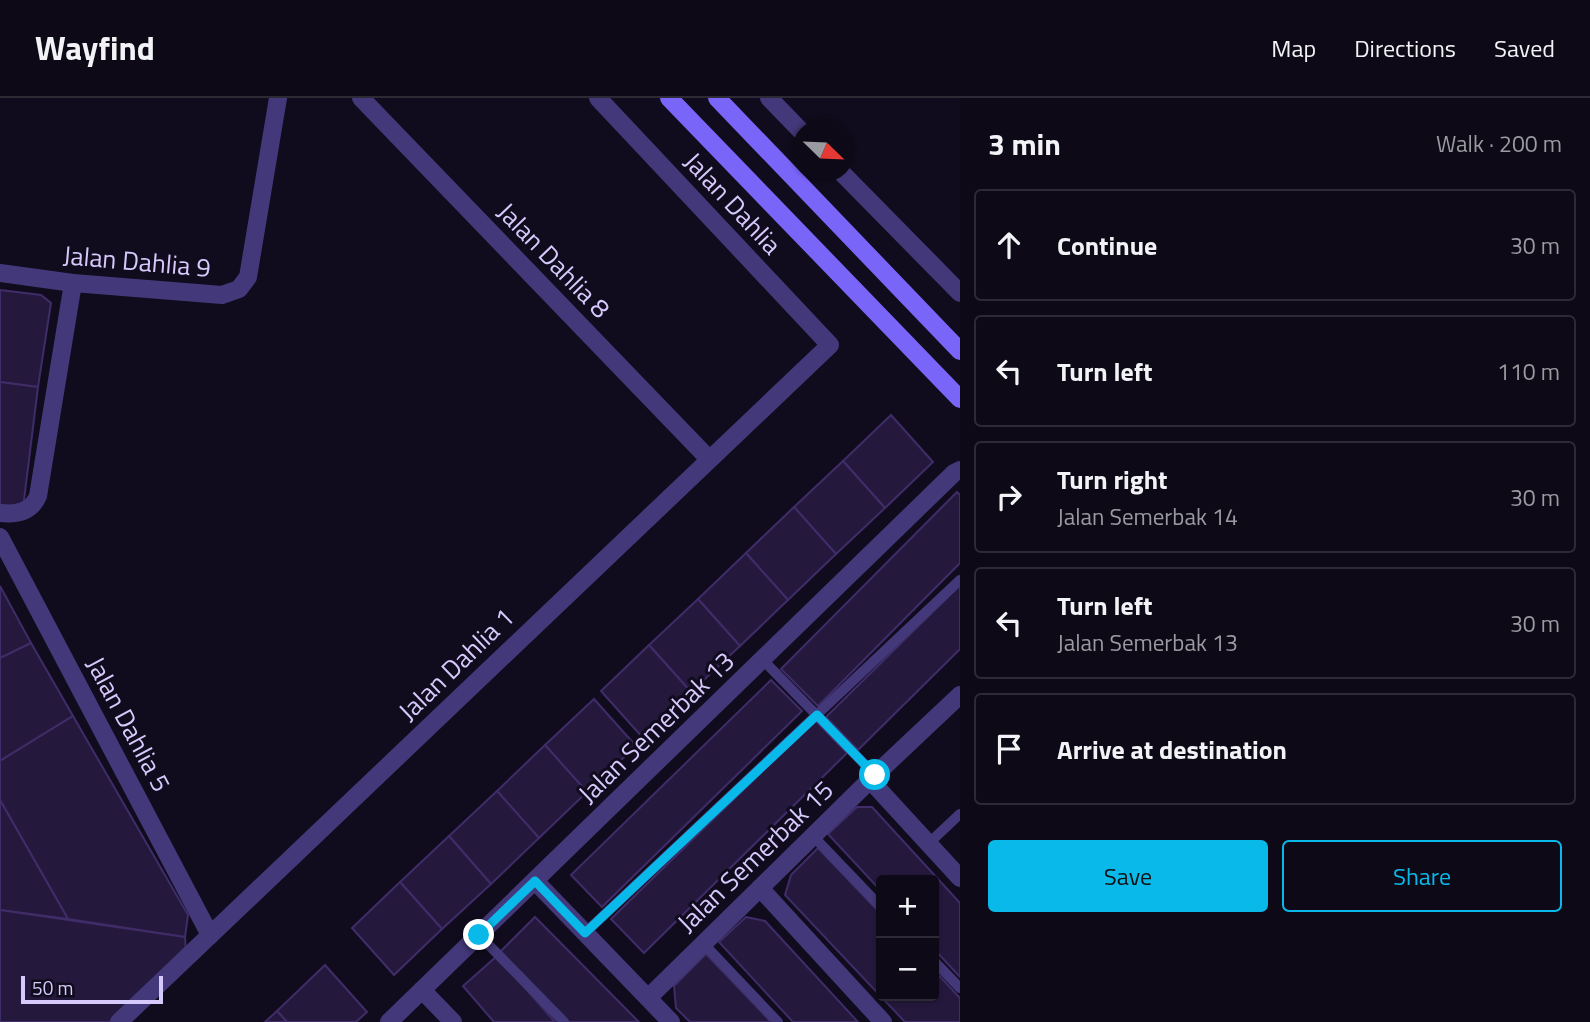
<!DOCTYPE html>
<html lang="en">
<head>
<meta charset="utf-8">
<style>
	body { margin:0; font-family:"Titillium Web",sans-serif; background:#16121f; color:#f1f3f6 }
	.controls { position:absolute; right:21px; bottom:21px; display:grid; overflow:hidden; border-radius:7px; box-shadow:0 2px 5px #0004 }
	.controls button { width:63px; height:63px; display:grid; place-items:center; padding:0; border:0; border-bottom:2px solid #2d2a35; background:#0d0916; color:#f1f3f6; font:35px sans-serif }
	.compass { position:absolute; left:792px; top:21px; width:63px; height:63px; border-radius:50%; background:#0d0916; box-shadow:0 2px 5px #0004; rotate:113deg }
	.scale { position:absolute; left:21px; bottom:18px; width:142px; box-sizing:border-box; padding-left:7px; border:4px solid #d6cafd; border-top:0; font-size:19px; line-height:24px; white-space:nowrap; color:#d6cafd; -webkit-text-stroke:5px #110c1d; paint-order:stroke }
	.stop { position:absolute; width:21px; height:21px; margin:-16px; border:5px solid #09b9ea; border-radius:50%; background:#fff }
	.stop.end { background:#09b9ea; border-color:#fff; box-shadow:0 2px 7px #0008 }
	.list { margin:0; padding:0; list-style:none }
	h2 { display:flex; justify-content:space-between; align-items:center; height:91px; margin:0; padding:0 28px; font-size:30px }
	h2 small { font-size:23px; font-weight:400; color:#9a9aa1 }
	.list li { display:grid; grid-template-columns:46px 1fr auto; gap:21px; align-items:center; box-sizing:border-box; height:112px; margin:0 14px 14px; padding:0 14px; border:2px solid #2d2a35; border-radius:7px }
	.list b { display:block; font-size:26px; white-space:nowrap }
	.list p { margin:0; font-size:23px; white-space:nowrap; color:#9a9aa1 }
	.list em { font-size:23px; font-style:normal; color:#9a9aa1 }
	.actions { display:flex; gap:14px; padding:21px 28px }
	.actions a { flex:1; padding:16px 0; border:2px solid #09b9ea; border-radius:7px; text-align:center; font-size:24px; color:#09b9ea }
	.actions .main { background:#09b9ea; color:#111 }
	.icon { flex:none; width:38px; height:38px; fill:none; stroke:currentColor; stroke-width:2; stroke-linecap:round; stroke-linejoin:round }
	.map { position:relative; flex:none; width:960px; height:924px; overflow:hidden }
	header { display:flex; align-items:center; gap:42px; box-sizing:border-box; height:98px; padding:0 35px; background:#0d0916; border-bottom:2px solid #2d2a35 }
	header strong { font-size:33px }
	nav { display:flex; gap:38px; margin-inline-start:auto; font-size:24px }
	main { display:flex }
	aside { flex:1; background:#0d0916 }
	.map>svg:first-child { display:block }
	.building { fill:#24193d; stroke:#3f2c68; stroke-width:2 }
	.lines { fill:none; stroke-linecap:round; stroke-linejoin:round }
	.lane { stroke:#43397a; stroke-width:10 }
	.street { stroke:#43397a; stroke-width:18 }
	.secondary { stroke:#7a65f9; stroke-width:18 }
	.route { stroke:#09b9ea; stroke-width:9 }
	.labels { text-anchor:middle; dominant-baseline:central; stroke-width:6; stroke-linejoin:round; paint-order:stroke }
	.street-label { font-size:26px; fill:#d6cafd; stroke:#110c1d }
</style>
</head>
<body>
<header>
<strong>Wayfind</strong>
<nav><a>Map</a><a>Directions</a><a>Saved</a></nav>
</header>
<main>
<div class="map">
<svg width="960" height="924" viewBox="0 0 960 924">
	<rect width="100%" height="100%" fill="#110c1d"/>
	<g class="building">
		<path d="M0,192L41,197L51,205L38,289L0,284Z"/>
		<path d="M0,284L38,289L23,410L0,407Z"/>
		<path d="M891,317L933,364L885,410L843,363Z"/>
		<path d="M843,363L885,410L836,456L794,409Z"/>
		<path d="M957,394L960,397V465L818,608L781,571Z"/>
		<path d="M794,409L836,456L788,502L746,455Z"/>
		<path d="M746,455L788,502L740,548L698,501Z"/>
		<path d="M960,487V551L858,652L826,619Z"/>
		<path d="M0,488L31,545L0,560Z"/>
		<path d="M698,501L740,548L691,594L649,547Z"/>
		<path d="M31,545L73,618L0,663V560Z"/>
		<path d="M649,547L691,594L643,640L601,593Z"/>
		<path d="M771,582L802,613L602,809L571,777Z"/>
		<path d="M594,601L636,648L587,694L545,647Z"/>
		<path d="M73,618L188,817L185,839L68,821L0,702V663Z"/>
		<path d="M815,622L847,655L644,855L611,821Z"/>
		<path d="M545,647L587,694L539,740L497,693Z"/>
		<path d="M497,693L539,740L491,786L449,738Z"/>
		<path d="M0,702L68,821L0,812Z"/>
		<path d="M857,709H872L960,805V879L934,851V782H881V793L828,736Z"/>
		<path d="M449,738L491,786L442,831L400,784Z"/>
		<path d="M818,750L881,816V898H934V872L960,900V924H905L785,797L791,777Z"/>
		<path d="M400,784L442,831L394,877L352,830Z"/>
		<path d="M0,812L185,839L186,854L111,924H0Z"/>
		<path d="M535,819L639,924H569L500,854Z"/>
		<path d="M746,819L765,823L858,924H793L719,844Z"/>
		<path d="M706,856L771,924H690L676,910L674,888Z"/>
		<path d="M497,858L555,924H494L463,888Z"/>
		<path d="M325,867L367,914L356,924H287L277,913Z"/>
		<path d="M277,913L287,924H265Z"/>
	</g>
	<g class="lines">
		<g class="lane">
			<path d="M763,562L875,677"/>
			<path d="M813,738L881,809"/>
			<path d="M928,746L960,716"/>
			<path d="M585,835L960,482"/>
			<path d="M479,837L564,924"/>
			<path d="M703,845L778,924"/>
			<path d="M934,863L960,890"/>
		</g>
		<g class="street">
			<path d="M361,0L709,361"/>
			<path d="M769,0L802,34"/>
			<path d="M841,74L960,195"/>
			<path d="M0,175L73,185L222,197L239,191L248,179L278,0"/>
			<path d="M0,415C17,417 31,414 38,398L73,185"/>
			<path d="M0,439L210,837"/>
			<path d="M870,682L960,780"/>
			<path d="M535,783L671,924"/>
			<path d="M760,790L883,924"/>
			<path d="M422,892L453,924"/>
			<path d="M648,900L875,677L960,597"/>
			<path d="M119,924L830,247L598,0"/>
			<path d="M389,924L954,375L960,372"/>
		</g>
		<g class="secondary">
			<path d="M669,0L960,301"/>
			<path d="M717,0L960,253"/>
		</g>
	</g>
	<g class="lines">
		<path class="route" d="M479,837L535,783L585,835L817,617L875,677"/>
	</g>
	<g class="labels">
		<g class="street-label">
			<text transform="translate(733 105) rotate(47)">Jalan Dahlia</text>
			<text transform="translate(554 162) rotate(46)">Jalan Dahlia 8</text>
			<text transform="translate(137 163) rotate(5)">Jalan Dahlia 9</text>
			<text transform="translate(456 566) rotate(-44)">Jalan Dahlia 1</text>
			<text transform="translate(129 626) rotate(62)">Jalan Dahlia 5</text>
			<text transform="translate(656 629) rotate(-44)">Jalan Semerbak 13</text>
			<text transform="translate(755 758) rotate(-44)">Jalan Semerbak 15</text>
		</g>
	</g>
</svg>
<div class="controls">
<button>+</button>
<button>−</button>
</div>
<svg class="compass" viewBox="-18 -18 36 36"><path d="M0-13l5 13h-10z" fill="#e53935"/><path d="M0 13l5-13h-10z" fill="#9a9aa1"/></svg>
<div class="scale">50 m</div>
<div class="stop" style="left:875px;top:677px"></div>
<div class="stop end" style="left:479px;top:837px"></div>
</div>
<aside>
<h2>3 min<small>Walk · 200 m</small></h2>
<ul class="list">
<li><svg class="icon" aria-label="ahead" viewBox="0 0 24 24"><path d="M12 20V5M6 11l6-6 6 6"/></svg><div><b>Continue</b></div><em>30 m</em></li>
<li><svg class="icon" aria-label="left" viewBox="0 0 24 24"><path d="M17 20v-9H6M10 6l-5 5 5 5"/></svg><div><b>Turn left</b></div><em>110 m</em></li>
<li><svg class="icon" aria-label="right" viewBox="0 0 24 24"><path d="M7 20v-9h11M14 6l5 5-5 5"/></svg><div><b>Turn right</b><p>Jalan Semerbak 14</p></div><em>30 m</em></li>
<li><svg class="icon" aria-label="left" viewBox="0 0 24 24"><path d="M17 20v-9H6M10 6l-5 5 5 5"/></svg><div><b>Turn left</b><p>Jalan Semerbak 13</p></div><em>30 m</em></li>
<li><svg class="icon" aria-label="arrive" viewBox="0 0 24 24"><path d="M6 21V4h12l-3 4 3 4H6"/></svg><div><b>Arrive at destination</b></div></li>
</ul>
<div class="actions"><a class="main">Save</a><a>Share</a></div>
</aside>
</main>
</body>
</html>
